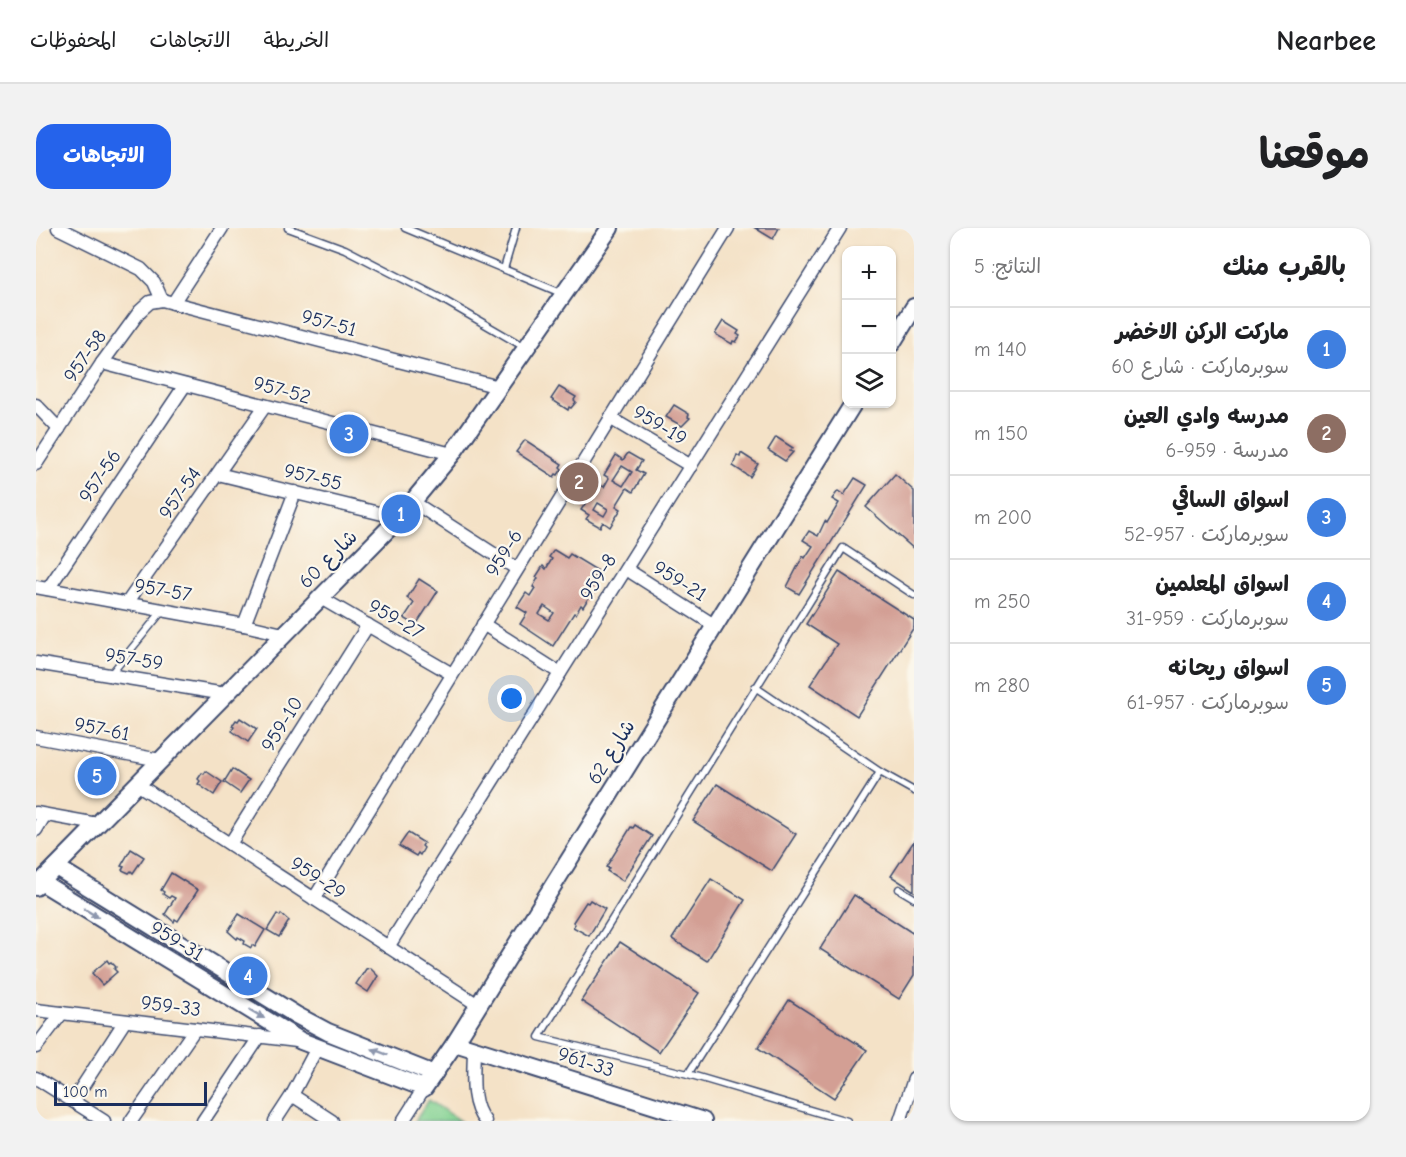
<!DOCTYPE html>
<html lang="ar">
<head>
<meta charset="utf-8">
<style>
	body { margin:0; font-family:"Comic Neue","Playpen Sans Arabic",sans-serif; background:#f2f2f2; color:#202124; direction:rtl }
	.controls { position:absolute; right:18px; top:18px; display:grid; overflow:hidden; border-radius:12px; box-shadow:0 2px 4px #0004 }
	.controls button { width:54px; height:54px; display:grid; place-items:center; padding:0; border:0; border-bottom:2px solid #e0e0e0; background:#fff; color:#202124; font:30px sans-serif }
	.scale { position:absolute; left:18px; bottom:15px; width:153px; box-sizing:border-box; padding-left:6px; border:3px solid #1b2f5e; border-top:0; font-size:16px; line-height:21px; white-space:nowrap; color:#1b2f5e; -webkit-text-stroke:4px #fbf7ec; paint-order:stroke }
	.you { position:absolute; left:476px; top:471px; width:21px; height:21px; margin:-15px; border:4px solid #fff; border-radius:50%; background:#1a73e8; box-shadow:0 0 0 9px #1a73e833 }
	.badge { display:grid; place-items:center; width:39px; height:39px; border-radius:50%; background:#2563eb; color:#fff; font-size:20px; font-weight:700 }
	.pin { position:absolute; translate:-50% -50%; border:3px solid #fff; box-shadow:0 2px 6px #0006 }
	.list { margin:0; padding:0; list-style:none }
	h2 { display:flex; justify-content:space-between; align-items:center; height:78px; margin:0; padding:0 24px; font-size:26px }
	h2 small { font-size:20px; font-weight:400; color:#757577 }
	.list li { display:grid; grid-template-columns:39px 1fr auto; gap:18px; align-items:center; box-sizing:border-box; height:84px; padding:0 24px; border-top:2px solid #e0e0e0 }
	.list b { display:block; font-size:22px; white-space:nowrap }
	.list p { margin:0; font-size:20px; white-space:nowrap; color:#757577 }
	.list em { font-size:20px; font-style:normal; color:#757577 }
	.icon { flex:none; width:33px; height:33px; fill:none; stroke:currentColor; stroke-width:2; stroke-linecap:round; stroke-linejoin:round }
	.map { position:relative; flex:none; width:878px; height:893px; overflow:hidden; direction:ltr; border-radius:18px }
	header { display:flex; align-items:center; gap:36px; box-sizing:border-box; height:84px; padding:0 30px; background:#fff; border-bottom:2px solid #e0e0e0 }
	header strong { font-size:28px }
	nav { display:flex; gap:33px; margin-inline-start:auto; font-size:21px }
	.intro { display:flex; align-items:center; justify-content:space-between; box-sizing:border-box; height:144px; padding:0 36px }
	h1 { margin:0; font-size:42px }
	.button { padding:15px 27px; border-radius:18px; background:#2563eb; color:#fff; font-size:21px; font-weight:700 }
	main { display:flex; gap:36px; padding:0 36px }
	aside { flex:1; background:#fff; border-radius:18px; box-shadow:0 2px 4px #0004 }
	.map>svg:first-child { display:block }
	.grass { fill:#82d191; stroke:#4e8078; stroke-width:1.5 }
	.building { fill:#d39f94; fill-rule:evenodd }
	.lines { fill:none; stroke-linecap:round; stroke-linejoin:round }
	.lane-casing { stroke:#3c4a6e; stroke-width:9 }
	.street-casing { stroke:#3c4a6e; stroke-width:15 }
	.secondary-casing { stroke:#3c4a6e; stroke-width:20 }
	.lane { stroke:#fff; stroke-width:6 }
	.street { stroke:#fff; stroke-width:12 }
	.secondary { stroke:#fff; stroke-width:16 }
	.oneway { fill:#8d97ae }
	.labels { text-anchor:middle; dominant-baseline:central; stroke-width:4.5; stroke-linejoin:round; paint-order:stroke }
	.street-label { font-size:20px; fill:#1b2f5e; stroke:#fbf7ec }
</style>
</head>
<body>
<header>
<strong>Nearbee</strong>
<nav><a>الخريطة</a><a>الاتجاهات</a><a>المحفوظات</a></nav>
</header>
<div class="intro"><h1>موقعنا</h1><a class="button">الاتجاهات</a></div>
<main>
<aside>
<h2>بالقرب منك<small>النتائج: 5</small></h2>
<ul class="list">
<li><span class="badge" style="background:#3f7fe0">1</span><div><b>ماركت الركن الاخضر</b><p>سوبرماركت · شارع 60</p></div><em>140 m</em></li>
<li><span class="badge" style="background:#8d6e63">2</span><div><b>مدرسه وادي العين</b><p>مدرسة · 959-6</p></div><em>150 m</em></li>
<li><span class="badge" style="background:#3f7fe0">3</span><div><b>اسواق الساقي</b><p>سوبرماركت · 957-52</p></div><em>200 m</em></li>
<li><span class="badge" style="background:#3f7fe0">4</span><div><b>اسواق المعلمين</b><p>سوبرماركت · 959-31</p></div><em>250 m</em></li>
<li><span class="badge" style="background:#3f7fe0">5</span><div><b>اسواق ريحانه</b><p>سوبرماركت · 957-61</p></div><em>280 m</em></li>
</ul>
</aside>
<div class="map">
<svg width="878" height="893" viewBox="0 0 878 893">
	<rect width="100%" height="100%" fill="#fbf7ec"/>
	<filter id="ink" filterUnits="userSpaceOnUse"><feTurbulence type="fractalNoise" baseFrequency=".0167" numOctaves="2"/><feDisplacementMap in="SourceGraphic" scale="12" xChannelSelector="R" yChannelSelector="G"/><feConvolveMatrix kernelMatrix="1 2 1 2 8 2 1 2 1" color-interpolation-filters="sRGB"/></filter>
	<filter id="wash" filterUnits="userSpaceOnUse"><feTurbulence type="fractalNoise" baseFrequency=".008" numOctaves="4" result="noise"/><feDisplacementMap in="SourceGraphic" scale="24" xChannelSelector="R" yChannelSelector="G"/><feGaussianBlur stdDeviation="1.35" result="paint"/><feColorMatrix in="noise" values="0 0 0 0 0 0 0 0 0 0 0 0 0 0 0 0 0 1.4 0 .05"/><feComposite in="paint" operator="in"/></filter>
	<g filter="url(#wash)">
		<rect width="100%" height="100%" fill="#f4e2c7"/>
		<path class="grass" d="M393,872L424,893H379Z"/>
		<g id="blocks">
			<g class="building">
				<path d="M719,0H743L737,11Z"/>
				<path d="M687,93L703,103L701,106L704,108L700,114L697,113L696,116L679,106Z"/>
				<path d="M523,159L540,169L538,172L540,174L535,180L533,179L532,182L515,171Z"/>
				<path d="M638,177L653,186L652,189L654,190L646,198L630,189Z"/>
				<path d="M740,209L757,220L754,223L757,224L749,233L732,222Z"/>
				<path d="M489,212L526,236L524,239L526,241L522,247L520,246L518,249L480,224Z"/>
				<path d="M592,225L606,233L600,242L608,246L597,264L591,260L580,278L585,281L574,299L567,294L564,299L550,291L553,287L545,282L558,262L561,264L565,257L568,259L573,250L568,247L580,227L587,232ZM586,238L596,244L587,258L577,252ZM562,275L572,281L568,288L558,282Z"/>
				<path d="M705,225L722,236L714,249L697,238L701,227L704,229Z"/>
				<path d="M859,246L878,263V321L830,279Z"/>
				<path d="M819,250L831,257L763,366L751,359L767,328L769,330L777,318L767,312L773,303L782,308L789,293L791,295L803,275L796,271L802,263L808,267Z"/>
				<path d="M518,322L531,330L534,326L562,343L553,357L556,359L551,367L553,369L547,379L545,377L540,386L538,385L517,418L484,396L491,385L481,379L490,365L494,368L499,360L497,359L502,350L500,349L507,338L510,341L516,331L513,329ZM508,378L518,385L513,392L503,386Z"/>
				<path d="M803,344L878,392V399L821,488L774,457L801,416L770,396Z"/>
				<path d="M383,351L402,363L380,397L368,390L378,375L371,370Z"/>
				<path d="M204,490L221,501L212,514L196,503L198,499L196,498L200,492L202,493Z"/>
				<path d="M196,541L213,552L204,565L188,554Z"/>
				<path d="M170,543L186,554L178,567L162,556L164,553L162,551L166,545L168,546Z"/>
				<path d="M681,556L760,606L736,643L657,593Z"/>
				<path d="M599,597L616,608L587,653L571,643L573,640L570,639L595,599L597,600Z"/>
				<path d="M372,605L388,615L386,618L388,620L384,627L382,625L380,628L363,618Z"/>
				<path d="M878,613V663L855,648Z"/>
				<path d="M95,621L108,629L97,645L95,643L93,645L86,642L88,639L85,638Z"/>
				<path d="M135,645L162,662L142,693L139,691L138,694L129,686L139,670L135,668L133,670L127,666L128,664L125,662Z"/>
				<path d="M675,651L709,672L671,733L636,711Z"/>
				<path d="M818,667L878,706V747L863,771L784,721Z"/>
				<path d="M554,672L569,681L553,708L537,699L539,696L537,694L550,674L552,675Z"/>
				<path d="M203,686L229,702L219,719L216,717L215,720L208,716L209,713L202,709L201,711L192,703Z"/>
				<path d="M241,686L244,688L245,686L253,693L243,709L231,702Z"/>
				<path d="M584,714L663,765L623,824L545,773Z"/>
				<path d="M71,732L73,735L75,734L80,739L78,741L81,744L66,757L56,745Z"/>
				<path d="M334,740L342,748L332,764L320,756L330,741Z"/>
				<path d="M753,772L831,822L798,870L722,820Z"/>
			</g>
		</g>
	</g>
	<g filter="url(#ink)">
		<use href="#blocks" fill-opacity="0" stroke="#3c4a6e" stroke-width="1.5"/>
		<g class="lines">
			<defs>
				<g id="lane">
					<path d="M252,0L309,21L404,70L490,120"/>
					<path d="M369,0L525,65"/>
					<path d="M468,41L480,0"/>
					<path d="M75,446L127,382"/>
					<path d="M719,459L844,544L878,563"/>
					<path d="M863,661L878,670"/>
					<path d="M652,846L844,544"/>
					<path d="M811,893L652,846L503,809L807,320L878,367"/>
				</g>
				<g id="street">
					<path d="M22,0L105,41L118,54L126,72"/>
					<path d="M137,75L186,0"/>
					<path d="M66,135L416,226"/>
					<path d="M0,177L23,201"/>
					<path d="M574,190L655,238"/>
					<path d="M0,236L66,135L104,83L114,74L126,72L463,159"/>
					<path d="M182,246L363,290"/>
					<path d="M377,274L481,341"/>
					<path d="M590,341L678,397"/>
					<path d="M0,359L208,397L247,406"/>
					<path d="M12,361L149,157"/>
					<path d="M283,369L416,446"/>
					<path d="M91,375L229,178"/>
					<path d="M447,396L524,445"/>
					<path d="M208,397L259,264"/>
					<path d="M0,435L189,466"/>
					<path d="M0,509L124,532"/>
					<path d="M101,556L442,777"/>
					<path d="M0,585L61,596"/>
					<path d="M0,602L9,587"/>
					<path d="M194,616L332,397"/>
					<path d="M278,671L692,0"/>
					<path d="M352,719L804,0"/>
					<path d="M0,782L261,813"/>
					<path d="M0,819L26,785"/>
					<path d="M438,820C438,843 433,875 449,893"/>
					<path d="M0,850L68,893"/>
					<path d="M256,867L296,893"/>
					<path d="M37,873L89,793"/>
					<path d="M95,893L159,801"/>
					<path d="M167,893L224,808"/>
					<path d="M239,893L256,867L282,818"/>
					<path d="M367,893L388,860"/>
					<path d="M864,893L878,851"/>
				</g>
				<g id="secondary">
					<path d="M856,115L878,79"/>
					<path d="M20,639L260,787L292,804L398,846"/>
					<path d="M5,654L265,813L388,860L419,815L817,176"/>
					<path d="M0,659L363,290L416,226L574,0"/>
					<path d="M419,815L667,893"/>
				</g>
			</defs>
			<use href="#lane" class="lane-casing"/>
			<use href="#street" class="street-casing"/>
			<use href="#secondary" class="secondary-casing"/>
			<use href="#lane" class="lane"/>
			<use href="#street" class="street"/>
			<use href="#secondary" class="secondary"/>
		</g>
		<defs><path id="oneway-solid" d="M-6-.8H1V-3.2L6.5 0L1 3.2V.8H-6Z" transform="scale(1.5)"/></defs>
		<g class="oneway">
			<use href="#oneway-solid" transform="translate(55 685) rotate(31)"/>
			<use href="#oneway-solid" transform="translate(221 786) rotate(31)"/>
			<use href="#oneway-solid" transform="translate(344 824) rotate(-159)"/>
		</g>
	</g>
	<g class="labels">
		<g class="street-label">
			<text transform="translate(293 95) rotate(15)">957-51</text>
			<text transform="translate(49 128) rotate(-55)">957-58</text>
			<text transform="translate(246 162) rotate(15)">957-52</text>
			<text transform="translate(624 197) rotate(31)">959-19</text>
			<text transform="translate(64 248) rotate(-56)">957-56</text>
			<text transform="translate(277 249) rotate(14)">957-55</text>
			<text transform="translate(144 265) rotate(-55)">957-54</text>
			<text transform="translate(468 325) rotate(-58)">959-6</text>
			<text transform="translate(292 331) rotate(-45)">شارع 60</text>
			<text transform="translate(562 349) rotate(-58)">959-8</text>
			<text transform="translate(644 353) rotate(32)">959-21</text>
			<text transform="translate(127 362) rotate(10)">957-57</text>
			<text transform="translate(360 391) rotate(30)">959-27</text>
			<text transform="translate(98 431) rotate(9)">957-59</text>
			<text transform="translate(246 496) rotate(-58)">959-10</text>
			<text transform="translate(66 501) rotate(11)">957-61</text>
			<text transform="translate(575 524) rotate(-58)">شارع 62</text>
			<text transform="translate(282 650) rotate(33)">959-29</text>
			<text transform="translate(141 713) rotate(31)">959-31</text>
			<text transform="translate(135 778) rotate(7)">959-33</text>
			<text transform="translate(550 834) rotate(18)">961-33</text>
		</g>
	</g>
</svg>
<div class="controls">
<button>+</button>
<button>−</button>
<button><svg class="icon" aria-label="layers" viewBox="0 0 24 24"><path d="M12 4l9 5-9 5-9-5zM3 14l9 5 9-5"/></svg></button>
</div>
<div class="scale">100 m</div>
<div class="you"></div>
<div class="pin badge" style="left:365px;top:286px;background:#3f7fe0">1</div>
<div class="pin badge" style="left:543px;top:254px;background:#8d6e63">2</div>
<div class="pin badge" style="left:313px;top:206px;background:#3f7fe0">3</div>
<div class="pin badge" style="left:212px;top:748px;background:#3f7fe0">4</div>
<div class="pin badge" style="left:61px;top:548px;background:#3f7fe0">5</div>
</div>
</main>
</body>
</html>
